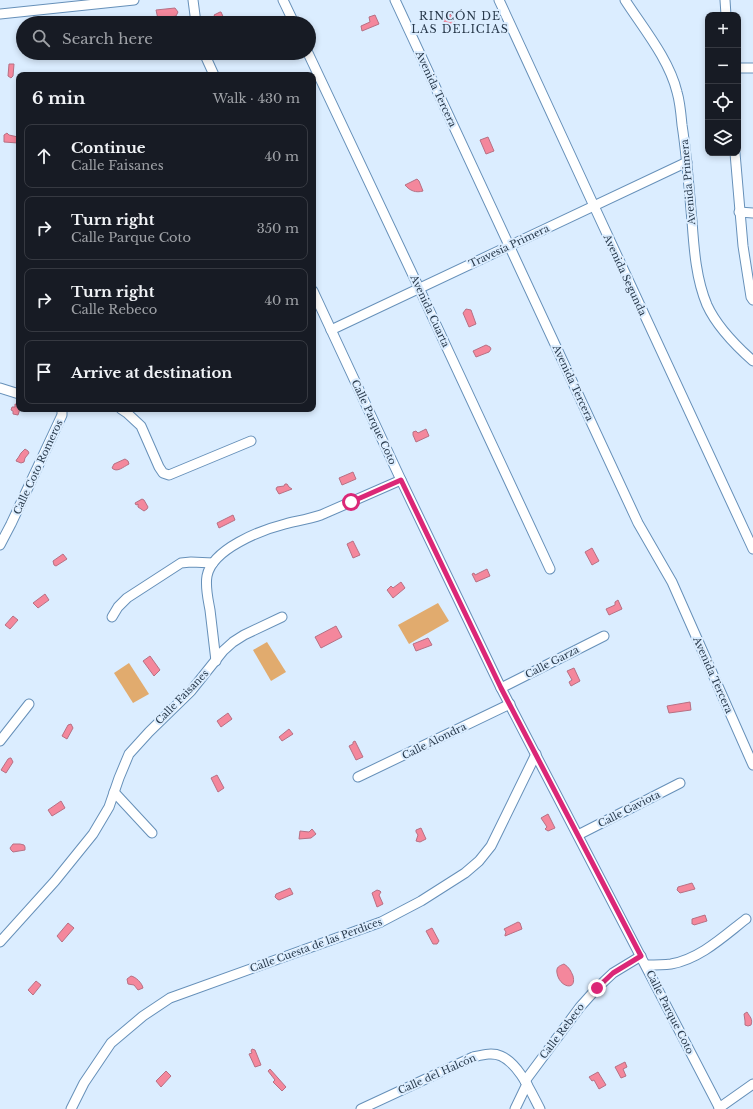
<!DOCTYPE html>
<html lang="en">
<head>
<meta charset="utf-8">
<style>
	body { margin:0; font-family:"Libre Baskerville",serif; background:#20242c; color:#f1f3f6 }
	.controls { position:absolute; right:12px; top:12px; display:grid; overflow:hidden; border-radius:8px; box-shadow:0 2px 6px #0003 }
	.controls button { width:36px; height:36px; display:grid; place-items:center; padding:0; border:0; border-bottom:1px solid #363941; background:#171b24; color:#f1f3f6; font:20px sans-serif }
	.stop { position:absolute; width:12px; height:12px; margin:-9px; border:3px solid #db2777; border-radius:50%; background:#fff }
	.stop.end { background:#db2777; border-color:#fff; box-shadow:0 1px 4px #0008 }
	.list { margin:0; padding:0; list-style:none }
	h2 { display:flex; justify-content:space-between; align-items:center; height:52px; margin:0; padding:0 16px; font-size:17px }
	h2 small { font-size:13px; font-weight:400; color:#9ea1a6 }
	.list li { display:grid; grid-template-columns:26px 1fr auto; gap:12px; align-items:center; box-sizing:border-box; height:64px; margin:0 8px 8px; padding:0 8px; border:1px solid #363941; border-radius:8px }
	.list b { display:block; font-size:15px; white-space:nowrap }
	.list p { margin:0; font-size:13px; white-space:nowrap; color:#9ea1a6 }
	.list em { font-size:13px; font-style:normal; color:#9ea1a6 }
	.icon { flex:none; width:22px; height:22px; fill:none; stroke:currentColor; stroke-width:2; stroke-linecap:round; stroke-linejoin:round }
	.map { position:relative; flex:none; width:753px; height:1109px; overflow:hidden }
	.search { position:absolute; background:#171b24; box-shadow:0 2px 6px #0003; left:16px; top:16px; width:300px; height:44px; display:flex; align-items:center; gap:10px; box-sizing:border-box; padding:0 14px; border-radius:22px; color:#9ea1a6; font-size:15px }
	.panel { position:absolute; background:#171b24; box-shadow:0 2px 6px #0003; left:16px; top:72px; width:300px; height:340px; border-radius:8px }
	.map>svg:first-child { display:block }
	.green { fill:#e1ab6e }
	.water { fill:#f4879c; stroke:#b77084 }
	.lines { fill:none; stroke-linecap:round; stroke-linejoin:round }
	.street-casing { stroke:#6690b9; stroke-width:11 }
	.street { stroke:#fff; stroke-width:9 }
	.route { stroke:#db2777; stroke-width:5 }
	.labels { text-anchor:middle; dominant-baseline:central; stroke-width:4; stroke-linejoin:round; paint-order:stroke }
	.street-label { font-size:10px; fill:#293a4c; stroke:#dbedff }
	.neighbourhood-label { font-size:11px; letter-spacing:1px; fill:#293a4c; stroke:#dbedff }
</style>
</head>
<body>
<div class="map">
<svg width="753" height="1109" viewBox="0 0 753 1109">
	<rect width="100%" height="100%" fill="#dbedff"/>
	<g class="green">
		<path d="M438,603L449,621L409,644L398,625Z"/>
		<path d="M267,642L286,672L271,681L253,650Z"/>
		<path d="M129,663L149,694L133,703L114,673Z"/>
	</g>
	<g class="water">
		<path d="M175,8L178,12L176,16L158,19L156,10Z"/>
		<path d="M220,12H221L226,23H218L214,15Z"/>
		<path d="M451,14L456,26L448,29L442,18Z"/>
		<path d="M375,15L379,24L362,31L361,26L370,22L369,17Z"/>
		<path d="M9,64H14L13,76L11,78L8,76Z"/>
		<path d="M7,133L9,135L18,137L19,140L18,143L4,142V135Z"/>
		<path d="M488,137L494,151L486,154L480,140Z"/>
		<path d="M417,179L419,181L423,191C416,193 410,191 405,185Z"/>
		<path d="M466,309L471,310L476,324L469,327L463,313Z"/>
		<path d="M486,345L490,347L491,349L489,352L476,357L473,351Z"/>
		<path d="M15,404L19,405L20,409L18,415L13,414V411L11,410L12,407H15Z"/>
		<path d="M426,429L429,436L416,442L413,435V432L416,431L418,433Z"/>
		<path d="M25,449L28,451L29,453L25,458L24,462L21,463L16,461L17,459L18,458L21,453Z"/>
		<path d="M125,459L128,461L129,464C123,467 117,473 112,468L114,464Z"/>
		<path d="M353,472L356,479L342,485L339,478Z"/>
		<path d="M285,484H287L289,487L292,489L279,494L276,489L277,487L284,486Z"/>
		<path d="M142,499L144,500L148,507L147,509L144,511L138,507V504L136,505L135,503Z"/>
		<path d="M233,515L235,520L219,528L217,523Z"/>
		<path d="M353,541L360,555L353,558L347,544Z"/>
		<path d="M592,548L599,561L592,565L585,552Z"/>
		<path d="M63,554L67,559L56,566L54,565L53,561Z"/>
		<path d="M487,569L490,576L476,582L472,574L474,573L475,575Z"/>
		<path d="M401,582L405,588L393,598L387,590L391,586L393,588Z"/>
		<path d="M45,594L49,600L38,608L33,603Z"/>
		<path d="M618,600L622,609L609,615L606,609L615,605V602Z"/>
		<path d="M13,616L18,620L10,629L5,625Z"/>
		<path d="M336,626L342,637L321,648L315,637Z"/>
		<path d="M428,638L432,645L416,651L413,644Z"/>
		<path d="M150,656L160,670L154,676L143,661Z"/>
		<path d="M574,668L580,681L571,686L569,682L572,680L567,671Z"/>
		<path d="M690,702L691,710L669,713L667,706Z"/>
		<path d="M228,713L232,719L221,727L217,721Z"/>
		<path d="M71,724L73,728L67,739L62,736L68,725Z"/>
		<path d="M289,729L293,734L282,741L279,737Z"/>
		<path d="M355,741L363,757L356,760L349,746L353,744V742Z"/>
		<path d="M10,758H11L13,762L6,773L1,770L8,759Z"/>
		<path d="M217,775L224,788L218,792L211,778Z"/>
		<path d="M61,801L65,808L52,816L48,810Z"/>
		<path d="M548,814L555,828L548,831L545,829L547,827L541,818Z"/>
		<path d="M421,828L426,839L420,842L416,841L418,835L416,832V830Z"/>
		<path d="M312,829L316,834L311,838L299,839L300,831L309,832Z"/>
		<path d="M13,844H20L24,845L25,847V850L13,852L11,850L10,848Z"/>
		<path d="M692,883L695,889L680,893L677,890L678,887Z"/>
		<path d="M290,888L293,894L279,900L277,899L275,897L276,894Z"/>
		<path d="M377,890L380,891L381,892L379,895L383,904L377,907L372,893Z"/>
		<path d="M705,915L707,921L694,925L693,924H692V919Z"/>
		<path d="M518,922L520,923L522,929L505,936V935L506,932L504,929Z"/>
		<path d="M68,923L74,928L62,942L57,936Z"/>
		<path d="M432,928L439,941L437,944H433L426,931Z"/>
		<path d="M564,964C569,967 571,971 573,976C577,992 559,987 557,973C556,967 559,966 564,964Z"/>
		<path d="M131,976C136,977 142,983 143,988L138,990L134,985L128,984L127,979Z"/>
		<path d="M36,981L41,985L33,995L28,990Z"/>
		<path d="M747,1012C750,1017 753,1019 751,1025L748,1026L745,1025V1021L744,1014Z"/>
		<path d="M252,1049L255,1050L261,1065L255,1067L249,1054L252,1053L251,1051Z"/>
		<path d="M625,1062L627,1067L623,1069L626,1076L621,1078L615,1067Z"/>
		<path d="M270,1069L286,1087L282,1091L273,1082L275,1080L268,1071Z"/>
		<path d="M166,1071L171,1076L161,1087L156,1081Z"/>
		<path d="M598,1072L606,1085L599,1089L594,1080L592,1081L589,1077Z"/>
	</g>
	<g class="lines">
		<defs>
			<g id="street">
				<path d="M193,0L196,23"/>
				<path d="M283,0L294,23"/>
				<path d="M395,0L638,523L672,582L753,765"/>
				<path d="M499,0L594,206L753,549"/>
				<path d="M625,0C643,28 669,59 677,92C680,102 681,114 682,125C687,157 689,189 692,221C694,249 696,279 707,305C717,327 735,345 753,361"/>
				<path d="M725,0L726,15"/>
				<path d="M0,14L134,0"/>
				<path d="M204,53L214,75"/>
				<path d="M308,53L419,288L550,569"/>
				<path d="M738,68H753"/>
				<path d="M735,153L743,246L751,297L753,300"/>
				<path d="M739,212L753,213"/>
				<path d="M313,291L401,480L501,688L720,1109"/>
				<path d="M331,330L687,162"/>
				<path d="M0,388L19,394"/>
				<path d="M121,409L127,413L141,426L159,467L163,473L169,475L251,441"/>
				<path d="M0,545L11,524L62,415V409"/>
				<path d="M112,617L118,607L127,598L181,563L191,562L213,563"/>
				<path d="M216,661C214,644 212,627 210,610C208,599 205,587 207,576C212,549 261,530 285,524C297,521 309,519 321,515L401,480"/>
				<path d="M501,688L604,636"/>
				<path d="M0,741L29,704"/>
				<path d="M358,777L510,704"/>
				<path d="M114,792L152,833"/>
				<path d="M578,835L680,783"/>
				<path d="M0,942L55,881L93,834L109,807L119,778L129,754L149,732L191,691L223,651L233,642L244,635L282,617"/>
				<path d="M646,965C654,965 663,965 671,964C700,959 724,936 746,919"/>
				<path d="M525,1081L580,1007L597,988L613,973L641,956"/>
				<path d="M719,1108L753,1084"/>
				<path d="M71,1109L84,1083L111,1043L143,1016L170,998L381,922L421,901L465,873L479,861L491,846L536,754"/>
				<path d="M361,1109L473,1057C482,1055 492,1052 501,1056C519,1064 531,1092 540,1109"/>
				<path d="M515,1109L527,1084"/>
			</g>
		</defs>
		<use href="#street" class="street-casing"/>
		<use href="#street" class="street"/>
	</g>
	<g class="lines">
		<path class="route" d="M351,502L401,480L501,688L641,956L613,973L597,988"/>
	</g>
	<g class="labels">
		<g class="street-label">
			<text transform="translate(436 89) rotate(65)">Avenida Tercera</text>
			<text transform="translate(688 182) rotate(-95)">Avenida Primera</text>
			<text transform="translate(509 246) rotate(-25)">Travesía Primera</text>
			<text transform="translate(625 275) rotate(65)">Avenida Segunda</text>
			<text transform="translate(430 311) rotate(65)">Avenida Cuarta</text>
			<text transform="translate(573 383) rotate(65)">Avenida Tercera</text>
			<text transform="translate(374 422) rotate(65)">Calle Parque Coto</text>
			<text transform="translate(38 467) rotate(-65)">Calle Coto Romeros</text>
			<text transform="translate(552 662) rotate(-27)">Calle Garza</text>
			<text transform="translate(713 675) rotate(66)">Avenida Tercera</text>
			<text transform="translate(182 697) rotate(-46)">Calle Faisanes</text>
			<text transform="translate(434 741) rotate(-26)">Calle Alondra</text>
			<text transform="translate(629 809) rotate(-27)">Calle Gaviota</text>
			<text transform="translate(316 945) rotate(-20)">Calle Cuesta de las Perdices</text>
			<text transform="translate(670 1012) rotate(63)">Calle Parque Coto</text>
			<text transform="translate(562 1031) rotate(-53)">Calle Rebeco</text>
			<text transform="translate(437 1074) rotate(-24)">Calle del Halcón</text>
		</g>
		<g class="neighbourhood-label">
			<text x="460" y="16">RINCÓN DE<tspan x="460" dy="13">LAS DELICIAS</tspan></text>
		</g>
	</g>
</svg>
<div class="controls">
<button>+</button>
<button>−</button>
<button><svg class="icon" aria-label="locate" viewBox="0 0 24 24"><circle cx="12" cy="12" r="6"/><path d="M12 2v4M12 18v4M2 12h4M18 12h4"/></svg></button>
<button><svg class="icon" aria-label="layers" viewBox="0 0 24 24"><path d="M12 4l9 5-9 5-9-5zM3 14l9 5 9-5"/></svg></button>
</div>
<div class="stop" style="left:351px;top:502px"></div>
<div class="stop end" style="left:597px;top:988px"></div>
<div class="search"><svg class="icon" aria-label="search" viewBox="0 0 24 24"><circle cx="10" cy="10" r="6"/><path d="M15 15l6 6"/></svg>Search here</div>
<section class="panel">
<h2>6 min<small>Walk · 430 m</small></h2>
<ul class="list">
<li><svg class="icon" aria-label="ahead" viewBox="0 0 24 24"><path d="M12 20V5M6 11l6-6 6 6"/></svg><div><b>Continue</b><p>Calle Faisanes</p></div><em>40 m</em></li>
<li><svg class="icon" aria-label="right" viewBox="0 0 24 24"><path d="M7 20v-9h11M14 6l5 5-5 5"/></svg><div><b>Turn right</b><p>Calle Parque Coto</p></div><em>350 m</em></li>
<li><svg class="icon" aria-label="right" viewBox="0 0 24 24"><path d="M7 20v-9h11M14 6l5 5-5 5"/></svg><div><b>Turn right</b><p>Calle Rebeco</p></div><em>40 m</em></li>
<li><svg class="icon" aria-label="arrive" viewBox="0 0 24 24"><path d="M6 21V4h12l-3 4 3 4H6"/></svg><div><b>Arrive at destination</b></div></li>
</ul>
</section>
</div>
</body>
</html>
